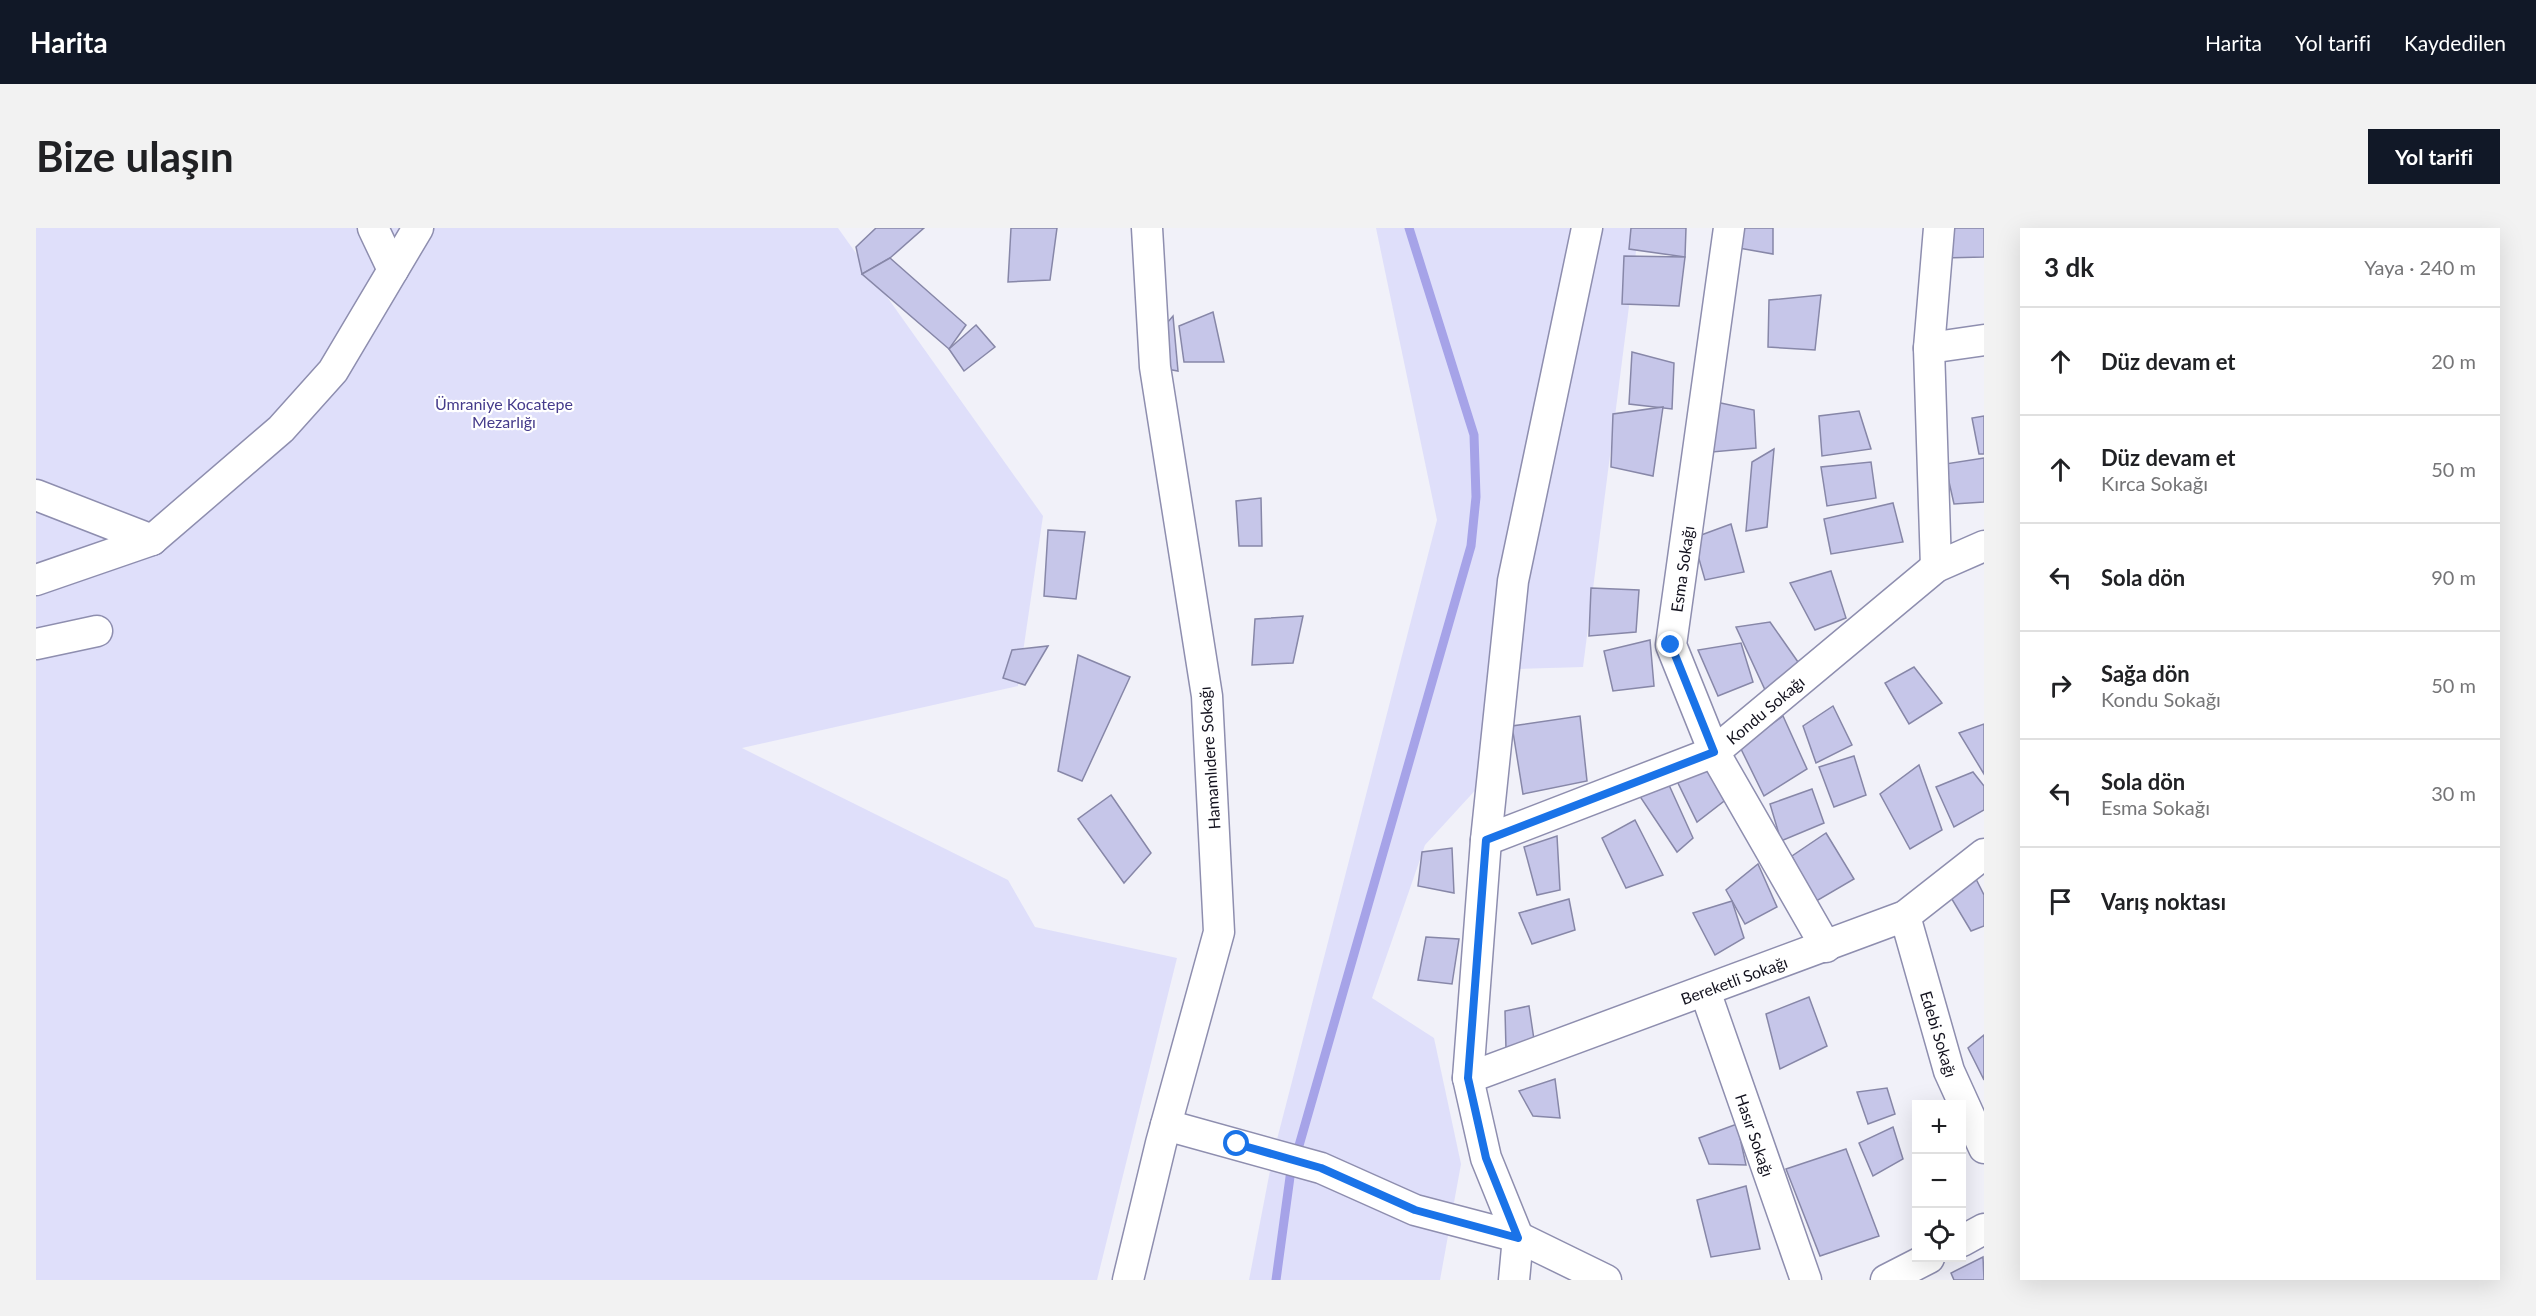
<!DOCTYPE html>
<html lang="tr">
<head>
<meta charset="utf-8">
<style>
	body { margin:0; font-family:Lato,sans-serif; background:#f2f2f2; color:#202124 }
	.controls { position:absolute; right:18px; bottom:18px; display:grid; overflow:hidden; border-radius:0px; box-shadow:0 6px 24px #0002 }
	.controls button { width:54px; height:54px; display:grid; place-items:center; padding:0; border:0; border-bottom:2px solid #e0e0e0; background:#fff; color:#202124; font:30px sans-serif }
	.stop { position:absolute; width:18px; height:18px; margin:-14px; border:4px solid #1a73e8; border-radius:50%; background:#fff }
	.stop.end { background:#1a73e8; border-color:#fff; box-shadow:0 2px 6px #0008 }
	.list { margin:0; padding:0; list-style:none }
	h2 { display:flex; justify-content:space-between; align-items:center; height:78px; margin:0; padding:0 24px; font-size:26px }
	h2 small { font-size:20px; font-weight:400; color:#757577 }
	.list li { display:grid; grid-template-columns:39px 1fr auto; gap:18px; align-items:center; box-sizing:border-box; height:108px; padding:0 24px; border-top:2px solid #e0e0e0 }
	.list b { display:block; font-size:22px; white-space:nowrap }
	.list p { margin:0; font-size:20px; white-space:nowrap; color:#757577 }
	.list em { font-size:20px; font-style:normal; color:#757577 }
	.icon { flex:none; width:33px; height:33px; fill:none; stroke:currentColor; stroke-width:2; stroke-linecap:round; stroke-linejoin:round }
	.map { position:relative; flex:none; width:1948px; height:1052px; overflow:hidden; border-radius:0px }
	header { display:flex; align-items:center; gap:36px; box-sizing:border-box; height:84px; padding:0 30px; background:#111827; color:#fff }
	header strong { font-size:28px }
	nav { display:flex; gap:33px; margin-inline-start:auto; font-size:21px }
	.intro { display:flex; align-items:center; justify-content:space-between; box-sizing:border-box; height:144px; padding:0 36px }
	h1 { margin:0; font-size:42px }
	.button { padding:15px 27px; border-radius:0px; background:#111827; color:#fff; font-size:21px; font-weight:700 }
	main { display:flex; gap:36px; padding:0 36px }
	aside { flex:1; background:#fff; border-radius:0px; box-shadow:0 6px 24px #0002 }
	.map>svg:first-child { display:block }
	.green { fill:#dfdffa }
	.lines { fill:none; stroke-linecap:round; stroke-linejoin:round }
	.stream { stroke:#a6a3e8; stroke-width:9 }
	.building { fill:#c6c6e9; stroke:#8787a8; stroke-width:1.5 }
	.minor-casing { stroke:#8e8eaf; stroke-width:33 }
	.minor { stroke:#fff; stroke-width:30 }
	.route { stroke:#1a73e8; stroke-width:8 }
	.labels { text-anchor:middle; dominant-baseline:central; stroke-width:4.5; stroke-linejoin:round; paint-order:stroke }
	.park-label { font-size:16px; fill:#453b8b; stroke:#fff }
	.street-label { font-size:16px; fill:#13121e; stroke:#fff }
</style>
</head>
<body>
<header>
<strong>Harita</strong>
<nav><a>Harita</a><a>Yol tarifi</a><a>Kaydedilen</a></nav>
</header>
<div class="intro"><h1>Bize ulaşın</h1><a class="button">Yol tarifi</a></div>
<main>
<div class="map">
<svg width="1948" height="1052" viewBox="0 0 1948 1052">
	<rect width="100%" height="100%" fill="#f1f1f9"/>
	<g class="green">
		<path d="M0,0H802L1007,288L982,458L706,520L972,652L999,699L1141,730L1061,1052H0Z"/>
		<path d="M1340,0H1603L1547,439L1482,441L1445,556L1389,617L1336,770L1398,810L1425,936L1404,1052H1213L1237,927L1401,292Z"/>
	</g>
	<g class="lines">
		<path class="stream" d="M1240,1052L1254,949L1435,318L1440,269L1438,207L1373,0"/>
	</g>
	<g class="building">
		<path d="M840,0H888L854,30L826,46L820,19Z"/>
		<path d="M975,0H1021L1014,52L972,54Z"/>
		<path d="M1595,0H1650L1649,29L1593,21Z"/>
		<path d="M1695,0H1737V26L1691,18Z"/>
		<path d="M1910,0H1948V29L1907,30Z"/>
		<path d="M1588,28L1649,29L1643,78L1586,76Z"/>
		<path d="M854,30L930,97L913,121L826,46Z"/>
		<path d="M1785,67L1779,122L1732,119L1733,72Z"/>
		<path d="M1177,84L1188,134H1148L1143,98Z"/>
		<path d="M1137,88L1142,143L1119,139L1125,102Z"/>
		<path d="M940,97L959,119L928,143L913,121Z"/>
		<path d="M1596,124L1638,135L1636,181L1593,176Z"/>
		<path d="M1680,174L1718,182L1720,220L1676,224Z"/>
		<path d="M1627,179L1617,248L1575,239L1577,186Z"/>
		<path d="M1823,183L1835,221L1786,228L1783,188Z"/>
		<path d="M1948,188V226H1943L1936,190Z"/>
		<path d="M1738,221L1731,299L1710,303L1716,234Z"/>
		<path d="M1948,230V274L1918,276L1909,236Z"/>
		<path d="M1835,234L1840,270L1791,278L1785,239Z"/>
		<path d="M1225,270L1226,318H1203L1200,273Z"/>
		<path d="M1857,275L1867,314L1795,326L1788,291Z"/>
		<path d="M1695,296L1708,344L1669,352L1657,310Z"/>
		<path d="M1012,302L1049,304L1040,371L1008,368Z"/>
		<path d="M1795,343L1810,390L1779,402L1754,355Z"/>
		<path d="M1555,360L1603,362L1600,404L1553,408Z"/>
		<path d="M1267,388L1257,435L1216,437L1219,391Z"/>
		<path d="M1734,394L1762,434L1730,464L1700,399Z"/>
		<path d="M1614,412L1618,458L1577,463L1568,423Z"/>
		<path d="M1705,415L1717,454L1682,468L1662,422Z"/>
		<path d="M1012,418L989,457L967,450L976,422Z"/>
		<path d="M1042,427L1094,449L1046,553L1022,543Z"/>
		<path d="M1878,439L1906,475L1873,496L1849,455Z"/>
		<path d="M1797,478L1816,517L1780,535L1767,498Z"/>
		<path d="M1544,488L1551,553L1487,566L1476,498Z"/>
		<path d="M1747,488L1771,541L1728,568L1704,519Z"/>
		<path d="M1948,496V546L1923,505Z"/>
		<path d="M1818,528L1830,567L1798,579L1783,539Z"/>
		<path d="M1673,533L1692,570L1661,594L1640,551Z"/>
		<path d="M1883,537L1906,602L1874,621L1844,566Z"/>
		<path d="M1937,544L1948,558V582L1918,599L1900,559Z"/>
		<path d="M1633,557L1657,610L1641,624L1603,567Z"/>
		<path d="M1776,561L1788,595L1745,613L1734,576Z"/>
		<path d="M1075,567L1115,625L1088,655L1042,591Z"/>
		<path d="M1599,592L1627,647L1590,660L1566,610Z"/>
		<path d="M1790,605L1818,651L1777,675L1756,628Z"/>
		<path d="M1521,608L1524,662L1501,667L1488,619Z"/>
		<path d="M1416,620L1418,665L1382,658L1386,624Z"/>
		<path d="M1722,636L1741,679L1709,696L1690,662Z"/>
		<path d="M1939,649L1948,667V698L1935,703L1908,658Z"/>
		<path d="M1533,671L1539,702L1496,716L1483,685Z"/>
		<path d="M1696,673L1708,710L1679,727L1657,685Z"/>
		<path d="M1390,709L1423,711L1416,756L1382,752Z"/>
		<path d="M1773,769L1791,818L1744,841L1730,786Z"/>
		<path d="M1493,778L1500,825L1470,821L1469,783Z"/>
		<path d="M1948,807V852L1932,820Z"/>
		<path d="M1519,851L1524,890L1497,888L1483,863Z"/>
		<path d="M1851,860L1859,886L1832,896L1821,864Z"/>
		<path d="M1701,896L1710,937L1673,936L1663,910Z"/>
		<path d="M1857,899L1867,931L1837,948L1823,915Z"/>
		<path d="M1810,921L1843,1008L1784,1028L1750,941Z"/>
		<path d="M1710,958L1724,1021L1675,1029L1661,972Z"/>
		<path d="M1947,1029L1948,1052H1918L1915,1045Z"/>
	</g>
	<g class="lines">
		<defs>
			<g id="minor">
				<path d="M337,0L357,42"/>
				<path d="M1693,0L1635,417L1678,524L1790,719"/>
				<path d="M1893,120L1948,112"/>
				<path d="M0,267L116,312"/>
				<path d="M1900,339L1893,120L1903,0"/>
				<path d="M0,352L116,312L245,201L297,143L382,0"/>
				<path d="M0,416L61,403"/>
				<path d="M1450,612L1678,524L1900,339L1948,318"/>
				<path d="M1869,688L1913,843L1948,920"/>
				<path d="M1669,763L1770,1052"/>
				<path d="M1432,850L1869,688L1948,626"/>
				<path d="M1130,897L1285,940L1379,982L1482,1009L1570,1052"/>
				<path d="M1926,1013L1948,1001"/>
				<path d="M1092,1052L1125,915L1183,704L1171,468L1119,139L1111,0"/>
				<path d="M1478,1052L1482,1009L1450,930L1432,850L1450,612L1477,353L1551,0"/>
				<path d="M1850,1052L1893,1030"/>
			</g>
		</defs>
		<use href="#minor" class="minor-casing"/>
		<use href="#minor" class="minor"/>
	</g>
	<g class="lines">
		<path class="route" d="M1201,916L1285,940L1379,982L1482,1010L1450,930L1432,850L1450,612L1678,524L1635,417"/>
	</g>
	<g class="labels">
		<g class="park-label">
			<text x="468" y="175">Ümraniye Kocatepe<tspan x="468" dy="18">Mezarlığı</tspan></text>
		</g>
		<g class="street-label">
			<text transform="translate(1646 341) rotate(-82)">Esma Sokağı</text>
			<text transform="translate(1729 482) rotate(-40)">Kondu Sokağı</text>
			<text transform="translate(1173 530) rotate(-94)">Hamamlıdere Sokağı</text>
			<text transform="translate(1698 752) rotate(-20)">Bereketli Sokağı</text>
			<text transform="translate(1903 806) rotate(73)">Edebi Sokağı</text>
			<text transform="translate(1719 907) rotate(71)">Hasır Sokağı</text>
		</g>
	</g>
</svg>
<div class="controls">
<button>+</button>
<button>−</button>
<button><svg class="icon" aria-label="locate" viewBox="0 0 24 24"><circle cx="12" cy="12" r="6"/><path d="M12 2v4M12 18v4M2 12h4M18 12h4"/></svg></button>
</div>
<div class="stop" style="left:1201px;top:916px"></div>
<div class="stop end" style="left:1635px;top:417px"></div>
</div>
<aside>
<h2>3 dk<small>Yaya · 240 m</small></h2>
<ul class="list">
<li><svg class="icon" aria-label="ahead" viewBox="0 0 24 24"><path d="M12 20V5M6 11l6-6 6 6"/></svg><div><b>Düz devam et</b></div><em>20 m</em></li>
<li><svg class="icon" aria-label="ahead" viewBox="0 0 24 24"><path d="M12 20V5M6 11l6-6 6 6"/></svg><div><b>Düz devam et</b><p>Kırca Sokağı</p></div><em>50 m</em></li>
<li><svg class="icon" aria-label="left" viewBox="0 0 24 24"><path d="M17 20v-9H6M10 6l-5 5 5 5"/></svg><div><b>Sola dön</b></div><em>90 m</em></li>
<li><svg class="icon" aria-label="right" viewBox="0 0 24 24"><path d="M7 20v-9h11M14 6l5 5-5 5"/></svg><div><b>Sağa dön</b><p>Kondu Sokağı</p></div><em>50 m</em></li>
<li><svg class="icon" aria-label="left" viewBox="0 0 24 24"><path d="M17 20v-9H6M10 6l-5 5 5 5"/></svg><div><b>Sola dön</b><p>Esma Sokağı</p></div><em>30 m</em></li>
<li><svg class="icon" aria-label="arrive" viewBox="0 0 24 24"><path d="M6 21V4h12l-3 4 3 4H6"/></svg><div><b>Varış noktası</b></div></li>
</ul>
</aside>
</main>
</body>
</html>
